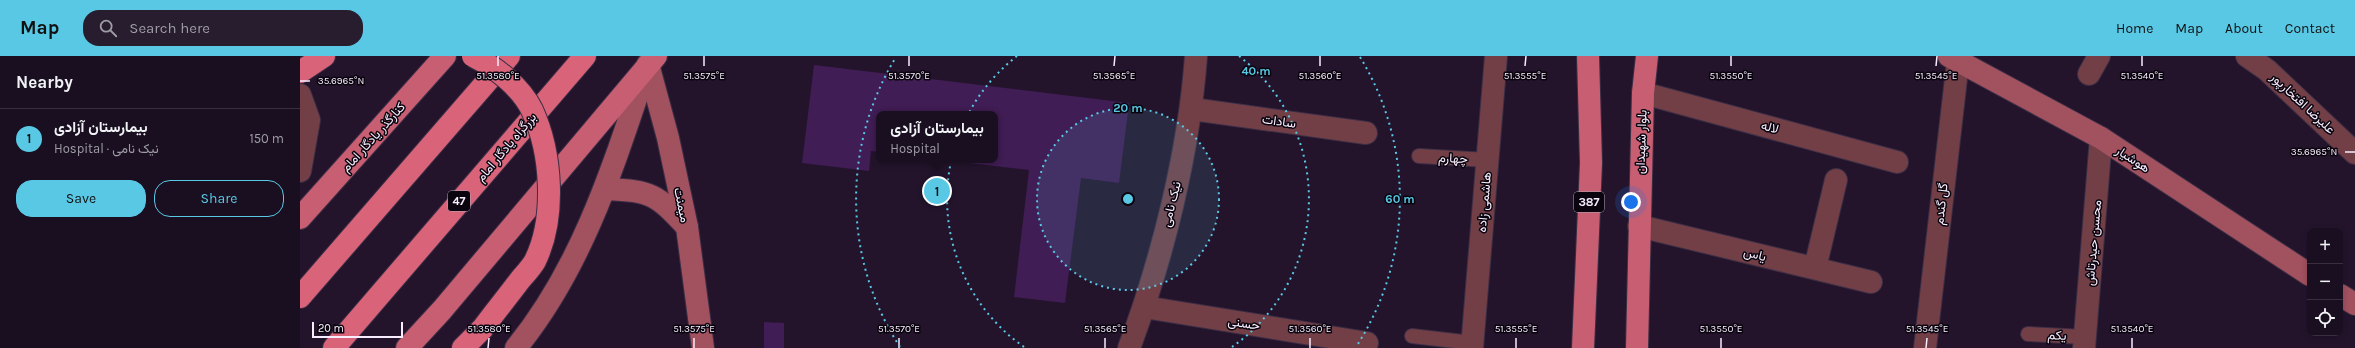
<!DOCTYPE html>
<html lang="en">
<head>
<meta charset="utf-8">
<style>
	body { margin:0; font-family:Karla,Vazirmatn,sans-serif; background:#271d2e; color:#f1f3f6 }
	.controls { position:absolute; right:12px; bottom:12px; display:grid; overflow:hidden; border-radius:8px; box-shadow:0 2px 6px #0003 }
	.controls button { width:36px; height:36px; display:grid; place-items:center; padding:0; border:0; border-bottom:1px solid #382f3f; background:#1a0f21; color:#f1f3f6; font:20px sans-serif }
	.scale { position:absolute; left:12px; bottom:10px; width:91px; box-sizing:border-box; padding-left:4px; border:2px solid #f7edfe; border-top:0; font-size:11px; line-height:14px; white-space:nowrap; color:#f7edfe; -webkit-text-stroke:3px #09040d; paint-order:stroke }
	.you { position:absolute; left:1331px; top:146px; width:14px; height:14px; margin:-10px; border:3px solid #fff; border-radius:50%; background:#1a73e8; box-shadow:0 0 0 6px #1a73e833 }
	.badge { display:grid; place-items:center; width:26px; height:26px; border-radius:50%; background:#59c8e5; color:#111; font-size:13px; font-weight:700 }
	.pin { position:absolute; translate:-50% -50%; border:2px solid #fff; box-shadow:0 1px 4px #0006 }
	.popup { position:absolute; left:576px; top:55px; width:122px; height:52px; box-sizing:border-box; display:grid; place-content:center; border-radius:8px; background:#1a0f21; filter:drop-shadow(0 1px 3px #0005); font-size:13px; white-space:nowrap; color:#9f9ca5 }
	.popup b { font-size:15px; color:#f1f3f6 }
	.popup::after { content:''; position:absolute; left:50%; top:100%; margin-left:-8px; border:8px solid transparent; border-top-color:#1a0f21 }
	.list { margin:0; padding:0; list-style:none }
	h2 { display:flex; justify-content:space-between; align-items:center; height:52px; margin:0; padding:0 16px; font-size:17px }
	h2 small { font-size:13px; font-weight:400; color:#9f9ca5 }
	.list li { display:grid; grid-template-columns:26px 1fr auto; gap:12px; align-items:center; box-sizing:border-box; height:60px; padding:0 16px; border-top:1px solid #382f3f }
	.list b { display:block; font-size:15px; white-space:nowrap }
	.list p { margin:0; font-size:13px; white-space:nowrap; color:#9f9ca5 }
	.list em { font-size:13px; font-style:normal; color:#9f9ca5 }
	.actions { display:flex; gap:8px; padding:12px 16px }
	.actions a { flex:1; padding:9px 0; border:1px solid #59c8e5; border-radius:16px; text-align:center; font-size:14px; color:#59c8e5 }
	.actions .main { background:#59c8e5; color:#111 }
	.icon { flex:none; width:22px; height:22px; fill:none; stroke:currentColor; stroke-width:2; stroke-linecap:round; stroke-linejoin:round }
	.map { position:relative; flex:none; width:2055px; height:292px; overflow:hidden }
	header { display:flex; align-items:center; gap:24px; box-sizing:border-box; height:56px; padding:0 20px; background:#59c8e5; color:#111 }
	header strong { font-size:19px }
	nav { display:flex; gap:22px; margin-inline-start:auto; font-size:14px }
	.search { width:280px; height:36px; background:#271d2e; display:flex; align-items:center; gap:10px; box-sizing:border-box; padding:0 14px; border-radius:16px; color:#9f9ca5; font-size:15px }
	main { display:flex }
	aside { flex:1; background:#1a0f21 }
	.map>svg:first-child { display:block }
	.building { fill:#401d54 }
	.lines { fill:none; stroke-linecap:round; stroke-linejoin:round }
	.service-casing { stroke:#3c2e45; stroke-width:16 }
	.minor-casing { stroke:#3c2e45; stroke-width:24 }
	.tertiary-casing { stroke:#3c2e45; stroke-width:24 }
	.secondary-casing { stroke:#3c2e45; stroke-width:24 }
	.primary-casing { stroke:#3c2e45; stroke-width:24 }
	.trunk-casing { stroke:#3c2e45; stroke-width:24 }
	.service { stroke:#723f47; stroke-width:14 }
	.minor { stroke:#723f47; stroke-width:22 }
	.tertiary { stroke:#723f47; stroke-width:22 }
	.secondary { stroke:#a2515f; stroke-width:22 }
	.primary { stroke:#c85e72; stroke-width:22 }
	.trunk { stroke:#d9647a; stroke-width:22 }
	.trunk-bridge-casing { stroke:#3c2e45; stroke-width:24; stroke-linecap:butt }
	.trunk-bridge { stroke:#d9647a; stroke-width:22 }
	.ticks { fill:none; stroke:#f7edfe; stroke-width:1.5 }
	.ring { fill:none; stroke:#59c8e5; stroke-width:2; stroke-dasharray:2 4 }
	.labels { text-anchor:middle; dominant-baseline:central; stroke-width:3; stroke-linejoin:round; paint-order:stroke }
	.shield { fill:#09040d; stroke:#b0a7b6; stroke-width:1 }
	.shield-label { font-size:12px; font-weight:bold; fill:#f7edfe }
	.street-label { font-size:13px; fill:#f7edfe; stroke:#09040d }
	.ticks-label { font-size:10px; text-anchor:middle; fill:#f7edfe; stroke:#09040d; stroke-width:3; stroke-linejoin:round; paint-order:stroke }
	.centre { fill:#59c8e5; stroke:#09040d; stroke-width:2 }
	.ring-label { font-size:12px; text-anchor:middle; font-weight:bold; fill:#59c8e5; stroke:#09040d; stroke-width:3; stroke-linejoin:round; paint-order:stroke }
</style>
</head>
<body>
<header>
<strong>Map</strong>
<div class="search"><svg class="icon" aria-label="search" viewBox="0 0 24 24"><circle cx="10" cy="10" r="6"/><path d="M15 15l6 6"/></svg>Search here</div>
<nav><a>Home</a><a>Map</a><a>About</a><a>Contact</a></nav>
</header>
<main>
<aside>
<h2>Nearby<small></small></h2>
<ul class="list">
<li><span class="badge">1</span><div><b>بیمارستان آزادی</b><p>Hospital · نیک نامی</p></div><em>150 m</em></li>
</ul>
<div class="actions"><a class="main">Save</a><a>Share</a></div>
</aside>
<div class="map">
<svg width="2055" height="292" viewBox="0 0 2055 292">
	<rect width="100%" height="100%" fill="#23142c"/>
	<g class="building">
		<path d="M514,9L829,47L819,127L781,122L765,247L714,241L729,114L651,105L695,104V58H579V96L571,95L569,115L502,107Z"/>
		<path d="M464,266L484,267V292H464Z"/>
	</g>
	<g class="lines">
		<defs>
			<g id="service">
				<path d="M1119,100L1188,104"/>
				<path d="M1728,278L1785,281"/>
				<path d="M1112,280L1172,287"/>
			</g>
			<g id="minor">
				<path d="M1947,0L1967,14L2055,97"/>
				<path d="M1789,18L1799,0"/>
				<path d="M1343,37L1597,106"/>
				<path d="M892,53L1066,77"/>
				<path d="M1339,170L1571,226"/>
				<path d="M1515,212L1536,124"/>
				<path d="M844,251L1067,287"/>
				<path d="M829,292C863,201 889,96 896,0"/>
				<path d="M1172,292L1196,0"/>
				<path d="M1625,292L1658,5"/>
				<path d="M1784,292L1801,82"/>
			</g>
			<path id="tertiary" d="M0,39L9,64L0,115"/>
			<g id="secondary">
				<path d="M1649,0L1801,82L2010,219"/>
				<path d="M348,8L368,82L387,171L403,292"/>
				<path d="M306,133C352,135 356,138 387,171"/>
				<path d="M2040,239L2055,248"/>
				<path d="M216,292C283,210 314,108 347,10"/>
			</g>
			<g id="primary">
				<path d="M0,162L145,0"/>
				<path d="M107,292L142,254L356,0"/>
				<path d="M1283,292L1291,107L1288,0"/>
				<path d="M1337,292L1343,37L1347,0"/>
			</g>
			<g id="trunk">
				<path d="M0,16L24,0"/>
				<path d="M0,241L209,0"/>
				<path d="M34,292L285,0"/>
				<path d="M163,292L183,272"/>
			</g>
		</defs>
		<use href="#service" class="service-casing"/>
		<use href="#minor" class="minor-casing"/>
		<use href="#tertiary" class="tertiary-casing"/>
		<use href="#secondary" class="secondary-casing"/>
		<use href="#primary" class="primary-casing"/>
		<use href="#trunk" class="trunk-casing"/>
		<use href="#service" class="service"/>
		<use href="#minor" class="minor"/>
		<use href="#tertiary" class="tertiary"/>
		<use href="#secondary" class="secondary"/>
		<use href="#primary" class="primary"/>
		<use href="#trunk" class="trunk"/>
		<defs>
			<path id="trunk-bridge" d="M173,0C195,11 221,31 232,54C252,97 256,162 235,205C231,212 225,218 220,224C208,240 195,256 183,272"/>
		</defs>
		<use href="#trunk-bridge" class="trunk-bridge-casing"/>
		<use href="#trunk-bridge" class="trunk-bridge"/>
	</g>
	<path class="ticks" d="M198,10V0M404,10V0M609,10V0M814,10L815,0M1020,10V0M1225,10L1226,0M1431,10V0M1636,10L1637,0M1842,10V0M0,25H10M2045,96H2055M188,292L189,282M394,292V282M599,292V282M805,292V282M1010,292V282M1216,292V282M1421,292V282M1626,292L1627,282M1832,292V282"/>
	<circle cx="828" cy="143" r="91" fill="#59c8e5" fill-opacity=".12"/>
	<g class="ring">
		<circle cx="828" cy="143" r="91"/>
		<path d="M724 291A181 181 0 0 1 717 0M939 0A181 181 0 0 1 932 291"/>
		<path d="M600 291A272 272 0 0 1 596 1M1060 1A272 272 0 0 1 1056 291"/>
	</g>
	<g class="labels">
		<g class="shield">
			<rect x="148" y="135" width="22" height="20" rx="3"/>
			<rect x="1274" y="136" width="30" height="20" rx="3"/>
		</g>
		<g class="shield-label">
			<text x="159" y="145">47</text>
			<text x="1289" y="146">387</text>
		</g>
		<g class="street-label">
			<text transform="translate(2003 47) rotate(43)">علیرضا افتخارپور</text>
			<text transform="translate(979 65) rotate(8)">سادات</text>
			<text transform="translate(1470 71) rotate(15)">لاله</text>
			<text transform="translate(73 81) rotate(-48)">کنارگذر یادگار امام</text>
			<text transform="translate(1341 86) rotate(-88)">بلوار شهیدان</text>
			<text transform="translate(206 91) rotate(-50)">بزرگراه یادگار امام</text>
			<text transform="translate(1153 102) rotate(3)">چهارم</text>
			<text transform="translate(1833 103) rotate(33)">هوشیار</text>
			<text transform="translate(1184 146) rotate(-85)">هاشمی زاده</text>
			<text transform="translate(871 148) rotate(-76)">نیک نامی</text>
			<text transform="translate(1641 148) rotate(-84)">گل گندم</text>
			<text transform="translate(382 149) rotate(78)">میمنت</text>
			<text transform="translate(1793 187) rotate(-85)">محسن حیدرتاش</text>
			<text transform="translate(1455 198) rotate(14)">یاس</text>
			<text transform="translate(944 267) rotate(9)">حسنی</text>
			<text transform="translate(1757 279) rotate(3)">یکم</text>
		</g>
	</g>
	<g class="ticks-label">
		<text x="198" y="23">51.3580°E</text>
		<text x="404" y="23">51.3575°E</text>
		<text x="609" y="23">51.3570°E</text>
		<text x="814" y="23">51.3565°E</text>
		<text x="1020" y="23">51.3560°E</text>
		<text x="1225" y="23">51.3555°E</text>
		<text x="1431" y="23">51.3550°E</text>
		<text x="1636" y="23">51.3545°E</text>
		<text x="1842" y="23">51.3540°E</text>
		<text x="41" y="28">35.6965°N</text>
		<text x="2014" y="99">35.6965°N</text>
		<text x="189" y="276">51.3580°E</text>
		<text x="394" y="276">51.3575°E</text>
		<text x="599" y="276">51.3570°E</text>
		<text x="805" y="276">51.3565°E</text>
		<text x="1010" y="276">51.3560°E</text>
		<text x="1216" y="276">51.3555°E</text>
		<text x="1421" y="276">51.3550°E</text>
		<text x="1627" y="276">51.3545°E</text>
		<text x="1832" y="276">51.3540°E</text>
	</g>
	<circle cx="828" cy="143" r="6" class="centre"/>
	<g class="ring-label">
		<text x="956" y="19">40 m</text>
		<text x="828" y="56">20 m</text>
		<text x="1100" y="147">60 m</text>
	</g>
</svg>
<div class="controls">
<button>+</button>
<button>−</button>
<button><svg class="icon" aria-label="locate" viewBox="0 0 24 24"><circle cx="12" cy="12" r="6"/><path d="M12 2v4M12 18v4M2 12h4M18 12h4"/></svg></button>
</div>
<div class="scale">20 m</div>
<div class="you"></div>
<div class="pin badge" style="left:637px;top:135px">1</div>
<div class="popup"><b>بیمارستان آزادی</b>Hospital</div>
</div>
</main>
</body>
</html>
